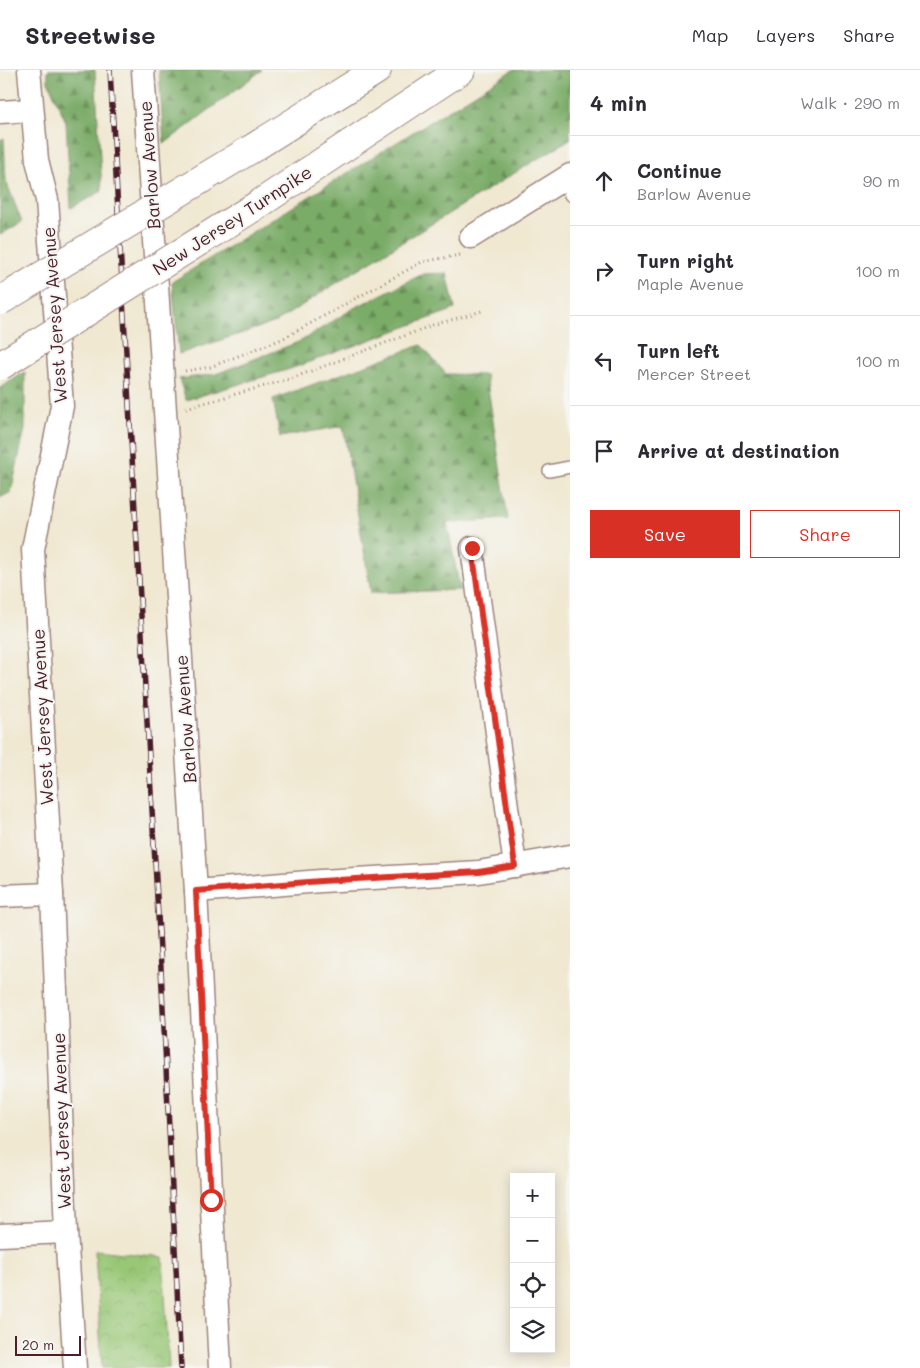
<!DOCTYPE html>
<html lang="en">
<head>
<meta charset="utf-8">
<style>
	body { margin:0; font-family:Mali,sans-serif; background:#f7f7f7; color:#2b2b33 }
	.controls { position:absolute; right:15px; bottom:15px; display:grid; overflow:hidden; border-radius:0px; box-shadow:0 2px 12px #0003 }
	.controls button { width:45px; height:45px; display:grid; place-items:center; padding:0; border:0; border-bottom:1px solid #e1e1e2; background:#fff; color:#2b2b33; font:25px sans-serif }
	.scale { position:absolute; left:15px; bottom:12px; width:66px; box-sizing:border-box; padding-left:5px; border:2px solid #4a1f2b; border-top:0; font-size:14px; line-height:18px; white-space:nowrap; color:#4a1f2b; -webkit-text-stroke:4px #f6f6f2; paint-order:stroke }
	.stop { position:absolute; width:15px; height:15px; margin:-11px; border:4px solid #d93025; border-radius:50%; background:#fff }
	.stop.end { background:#d93025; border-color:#fff; box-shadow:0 1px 5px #0008 }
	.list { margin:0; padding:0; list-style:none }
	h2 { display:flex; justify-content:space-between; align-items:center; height:65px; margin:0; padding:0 20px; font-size:21px }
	h2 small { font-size:16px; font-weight:400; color:#7c7c81 }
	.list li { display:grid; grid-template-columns:32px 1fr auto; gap:15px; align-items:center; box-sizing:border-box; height:90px; padding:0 20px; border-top:1px solid #e1e1e2 }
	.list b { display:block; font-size:19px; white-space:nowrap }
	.list p { margin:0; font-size:16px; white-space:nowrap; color:#7c7c81 }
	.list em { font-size:16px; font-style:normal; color:#7c7c81 }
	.actions { display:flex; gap:10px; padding:15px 20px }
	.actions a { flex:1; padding:11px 0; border:1px solid #d93025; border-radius:0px; text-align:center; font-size:18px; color:#d93025 }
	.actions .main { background:#d93025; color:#fff }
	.icon { flex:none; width:28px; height:28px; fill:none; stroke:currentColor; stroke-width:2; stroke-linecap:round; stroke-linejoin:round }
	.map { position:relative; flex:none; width:570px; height:1298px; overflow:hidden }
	header { display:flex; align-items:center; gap:30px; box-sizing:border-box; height:70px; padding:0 25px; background:#fff; border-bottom:1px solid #e1e1e2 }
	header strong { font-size:24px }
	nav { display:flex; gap:28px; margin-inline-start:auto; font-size:18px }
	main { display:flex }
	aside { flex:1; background:#fff }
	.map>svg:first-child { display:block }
	.forest { fill:url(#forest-firs); stroke:#626649 }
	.park { fill:url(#park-crowns); stroke:#717350 }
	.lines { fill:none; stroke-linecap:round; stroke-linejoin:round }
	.lane-casing { stroke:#9d847e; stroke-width:14 }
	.street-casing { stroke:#9d847e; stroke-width:25 }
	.highway-casing { stroke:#9d847e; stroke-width:30 }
	.path { stroke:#9d847e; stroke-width:3; stroke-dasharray:1 4; stroke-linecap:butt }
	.lane { stroke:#fff; stroke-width:11 }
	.street { stroke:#fff; stroke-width:22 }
	.highway { stroke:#fff; stroke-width:28 }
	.rail-casing { stroke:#4a1f2b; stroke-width:5.5 }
	.rail { stroke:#f6f6f2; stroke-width:4; stroke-dasharray:11; stroke-linecap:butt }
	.highway-bridge-casing { stroke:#9d847e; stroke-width:30; stroke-linecap:butt }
	.highway-bridge { stroke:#fff; stroke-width:28 }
	.route { stroke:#d93025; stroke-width:6 }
	.labels { text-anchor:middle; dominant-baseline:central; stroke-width:4; stroke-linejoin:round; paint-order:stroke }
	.street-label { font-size:18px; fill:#4a1f2b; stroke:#f6f6f2 }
</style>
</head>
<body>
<header>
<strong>Streetwise</strong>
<nav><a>Map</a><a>Layers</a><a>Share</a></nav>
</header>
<main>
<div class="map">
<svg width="570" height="1298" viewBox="0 0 570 1298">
	<defs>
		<pattern id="forest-firs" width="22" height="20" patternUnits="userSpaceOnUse" patternTransform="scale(1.25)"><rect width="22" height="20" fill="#7aac67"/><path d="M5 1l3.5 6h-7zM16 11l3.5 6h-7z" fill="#668b55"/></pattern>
		<pattern id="park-crowns" width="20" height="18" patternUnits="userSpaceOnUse" patternTransform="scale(1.25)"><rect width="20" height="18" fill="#98c776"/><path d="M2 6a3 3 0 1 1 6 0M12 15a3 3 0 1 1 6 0" fill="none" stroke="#84aa66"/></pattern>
	</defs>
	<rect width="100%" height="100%" fill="#f6f6f2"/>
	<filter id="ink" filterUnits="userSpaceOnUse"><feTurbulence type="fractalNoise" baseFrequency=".02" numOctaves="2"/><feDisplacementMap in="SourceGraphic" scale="10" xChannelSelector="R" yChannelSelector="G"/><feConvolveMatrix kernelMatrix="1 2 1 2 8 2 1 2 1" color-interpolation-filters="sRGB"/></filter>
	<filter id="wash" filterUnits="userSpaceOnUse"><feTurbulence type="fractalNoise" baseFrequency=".0096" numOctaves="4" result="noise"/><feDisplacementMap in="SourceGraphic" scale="20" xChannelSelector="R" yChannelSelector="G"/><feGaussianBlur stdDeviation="1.12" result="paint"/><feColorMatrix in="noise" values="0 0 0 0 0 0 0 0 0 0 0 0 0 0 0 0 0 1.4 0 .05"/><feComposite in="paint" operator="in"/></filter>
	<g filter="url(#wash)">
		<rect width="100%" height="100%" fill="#f0e8d1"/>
		<g class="forest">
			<path d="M48,0H95L102,121L71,138L66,52L48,11Z"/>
			<path d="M159,0H262L164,74Z"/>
			<path d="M513,0H570V69L352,203L276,252L179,284L172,212Z"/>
			<path d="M4,68L6,111L22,152L0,165V70Z"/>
			<path d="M447,203L455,239L290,299L186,330L179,309L216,304L301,271L354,238L423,204Z"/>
			<path d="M421,275L446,304L486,305L508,449L447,453L460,520L371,523L343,356L280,367L273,329Z"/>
			<path d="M25,302V359L11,422L0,428V318Z"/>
		</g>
		<path class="park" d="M95,1180L163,1187L169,1298H102Z"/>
	</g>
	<g filter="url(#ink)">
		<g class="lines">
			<defs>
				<g id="lane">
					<path d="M566,108L570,125"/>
					<path d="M549,401L570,397"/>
				</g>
				<g id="street">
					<path d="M29,0L37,90L47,130L62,336L33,479L52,824L66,1162L75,1298"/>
					<path d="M143,0L196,821L220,1298"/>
					<path d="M0,42L32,40"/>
					<path d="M471,167L570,105"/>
					<path d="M472,478L515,796"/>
					<path d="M196,821L321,811L479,802L570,786"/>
					<path d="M0,826L52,824"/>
					<path d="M0,1165L66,1162"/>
				</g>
				<g id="highway">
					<path d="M253,78L377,0"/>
					<path d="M259,134L461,0"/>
				</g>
			</defs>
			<use href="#lane" class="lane-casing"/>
			<use href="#street" class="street-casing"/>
			<use href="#highway" class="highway-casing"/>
			<g class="path">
				<path d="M185,301L210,297L282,269L422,192L460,185"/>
				<path d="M186,338L290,309L433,255L482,241"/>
			</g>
			<use href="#lane" class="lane"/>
			<use href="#street" class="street"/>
			<use href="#highway" class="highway"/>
			<defs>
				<path id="rail" d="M110,0L161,898L181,1298"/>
			</defs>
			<use href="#rail" class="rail-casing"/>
			<use href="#rail" class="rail"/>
			<defs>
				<g id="highway-bridge">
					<path d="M0,231L253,78"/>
					<path d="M0,296L259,134"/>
				</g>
			</defs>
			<use href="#highway-bridge" class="highway-bridge-casing"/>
			<use href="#highway-bridge" class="highway-bridge"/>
		</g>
	</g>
	<g class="lines" filter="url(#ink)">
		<path class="route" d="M211,1130L196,821L321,811L479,802L515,796L472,478"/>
	</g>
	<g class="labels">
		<g class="street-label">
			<text transform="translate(149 95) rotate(-94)">Barlow Avenue</text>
			<text transform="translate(232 150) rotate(-33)">New Jersey Turnpike</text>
			<text transform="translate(54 245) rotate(-94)">West Jersey Avenue</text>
			<text transform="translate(42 647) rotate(-93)">West Jersey Avenue</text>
			<text transform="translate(185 649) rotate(-94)">Barlow Avenue</text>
			<text transform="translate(61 1051) rotate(-92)">West Jersey Avenue</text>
		</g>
	</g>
</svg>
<div class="controls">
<button>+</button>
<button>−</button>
<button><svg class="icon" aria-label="locate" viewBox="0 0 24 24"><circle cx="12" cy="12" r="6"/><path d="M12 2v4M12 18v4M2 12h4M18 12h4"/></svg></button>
<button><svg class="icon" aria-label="layers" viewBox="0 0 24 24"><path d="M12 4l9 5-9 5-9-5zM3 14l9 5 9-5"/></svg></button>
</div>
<div class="scale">20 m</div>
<div class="stop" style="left:211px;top:1130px"></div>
<div class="stop end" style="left:472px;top:478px"></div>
</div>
<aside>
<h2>4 min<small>Walk · 290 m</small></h2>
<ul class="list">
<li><svg class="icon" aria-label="ahead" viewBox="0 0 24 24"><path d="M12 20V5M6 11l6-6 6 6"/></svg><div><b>Continue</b><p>Barlow Avenue</p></div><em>90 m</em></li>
<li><svg class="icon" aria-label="right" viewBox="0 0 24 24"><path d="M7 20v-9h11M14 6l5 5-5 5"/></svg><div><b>Turn right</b><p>Maple Avenue</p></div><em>100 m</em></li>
<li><svg class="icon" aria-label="left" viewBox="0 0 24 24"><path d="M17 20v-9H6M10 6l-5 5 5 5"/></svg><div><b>Turn left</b><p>Mercer Street</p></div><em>100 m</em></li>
<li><svg class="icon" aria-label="arrive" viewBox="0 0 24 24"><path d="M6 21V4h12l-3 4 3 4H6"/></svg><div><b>Arrive at destination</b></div></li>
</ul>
<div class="actions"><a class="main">Save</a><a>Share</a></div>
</aside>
</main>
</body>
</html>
